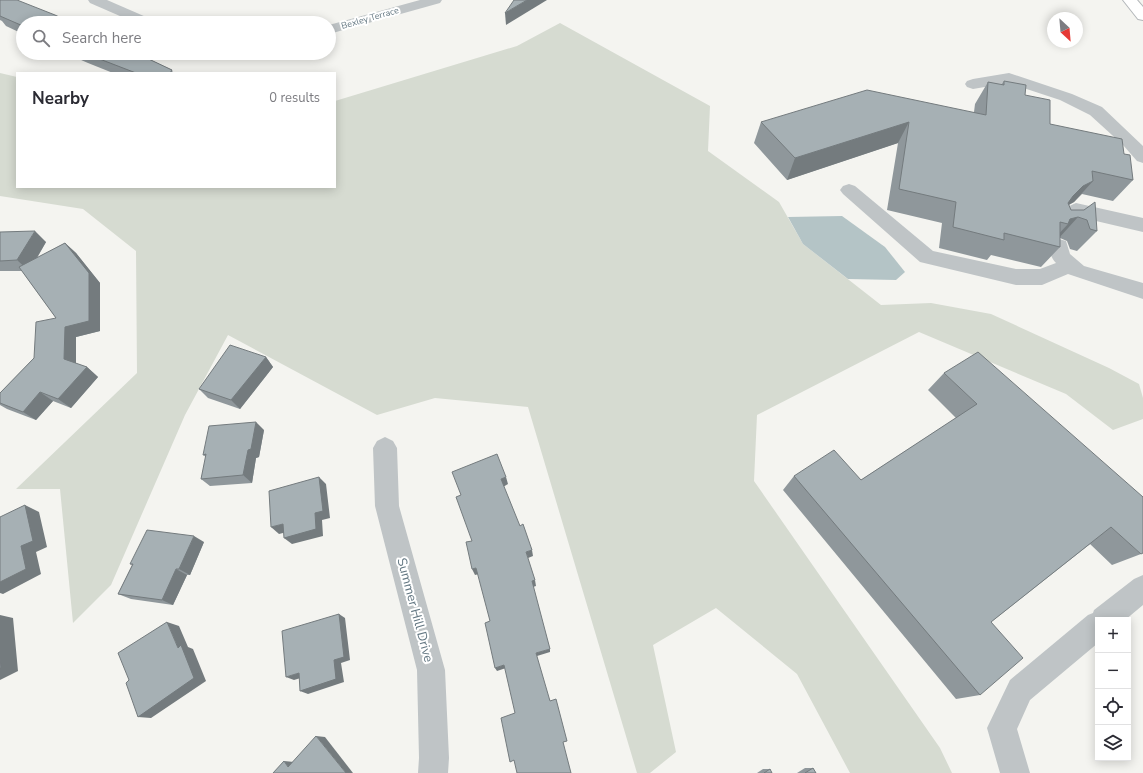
<!DOCTYPE html>
<html lang="en">
<head>
<meta charset="utf-8">
<style>
	body { margin:0; font-family:"Nunito Sans",sans-serif; background:#f2f2f3; color:#2b2b33 }
	.controls { position:absolute; right:12px; bottom:12px; display:grid; overflow:hidden; border-radius:0px; box-shadow:0 2px 10px #0003 }
	.controls button { width:36px; height:36px; display:grid; place-items:center; padding:0; border:0; border-bottom:1px solid #e1e1e2; background:#fff; color:#2b2b33; font:20px sans-serif }
	.compass { position:absolute; left:1047px; top:12px; width:36px; height:36px; border-radius:50%; background:#fff; box-shadow:0 2px 10px #0003; rotate:154deg }
	.list { margin:0; padding:0; list-style:none }
	h2 { display:flex; justify-content:space-between; align-items:center; height:52px; margin:0; padding:0 16px; font-size:17px }
	h2 small { font-size:13px; font-weight:400; color:#7c7c81 }
	.icon { flex:none; width:22px; height:22px; fill:none; stroke:currentColor; stroke-width:2; stroke-linecap:round; stroke-linejoin:round }
	.map { position:relative; flex:none; width:1143px; height:773px; overflow:hidden }
	.search { position:absolute; background:#fff; box-shadow:0 2px 10px #0003; left:16px; top:16px; width:320px; height:44px; display:flex; align-items:center; gap:10px; box-sizing:border-box; padding:0 14px; border-radius:22px; color:#7c7c81; font-size:15px }
	.panel { position:absolute; background:#fff; box-shadow:0 2px 10px #0003; left:16px; top:72px; width:320px; height:116px; border-radius:0px }
	.map>svg:first-child { display:block }
	.green { fill:#d6dbd1 }
	.water { fill:#b4c4c6 }
	.lines { fill:none; stroke-linecap:round; stroke-linejoin:round }
	.highway-casing { stroke:#b2b6b9; stroke-width:2 }
	.minor { fill:#bfc4c6; fill-rule:evenodd }
	.highway { fill:#fff; fill-rule:evenodd }
	.wall { fill:#8f979b }
	.shaded-wall { fill:#747b7e }
	.building { fill:#a6b0b4; stroke:#747b7e }
	.labels { text-anchor:middle; dominant-baseline:central; stroke-width:4; stroke-linejoin:round; paint-order:stroke }
	.far-street-label { font-size:9px; fill:#637782; stroke:#fff }
	.near-street-label { font-size:13px; fill:#637782; stroke:#fff }
</style>
</head>
<body>
<div class="map">
<svg width="1143" height="773" viewBox="0 0 1143 773">
	<rect width="100%" height="100%" fill="#f4f4f0"/>
	<path class="green" d="M560,23L710,106L708,151L779,202L803,244L881,305L931,303L991,314L1109,368L1139,384L1143,398V419L1113,430L1066,394L919,332L757,415L754,481L940,748L952,773H850L797,674L716,608L653,645L676,752L650,773H637L528,407L435,398L377,415L228,335L185,415L111,585L73,623L60,489H16L137,373L136,251L83,209L0,196V73L17,77V187H335V101L517,46Z"/>
	<path class="water" d="M842,216L885,247L905,272L896,280L848,279L803,244L788,217Z"/>
	<g class="lines">
		<defs>
			<path id="highway" d="M1123,0H1137L1143,7V20L1138,19Z"/>
		</defs>
		<use href="#highway" class="highway-casing"/>
		<g class="minor">
			<path d="M88,0H107L153,20L155,23H136L90,3Z"/>
			<path d="M420,0H442L440,3L329,34V25Z"/>
			<path d="M1009,73L1072,94L1102,107L1143,146V163L1137,161L1123,145L1090,115L1060,100L1008,83L973,89L967,87L965,84L967,81L973,79Z"/>
			<path d="M849,184L855,186L933,251L1016,269H1040L1056,263C1050,257 1048,248 1052,241L1059,239L1066,241L1070,254L1084,266L1143,283V299L1068,274L1042,285H1016L920,262L843,194L840,190L843,186Z"/>
			<path d="M1076,203L1143,218V232L1079,217C1073,223 1069,224 1061,222L1059,217C1063,210 1068,206 1076,203Z"/>
			<path d="M385,437L393,441L397,448L399,506L445,670L449,758L448,773H418L419,758L417,670L375,506L373,448L377,441Z"/>
			<path d="M1143,575V605L1125,620H1098V643L1030,700L1017,729L1030,773H1000L987,728L1010,680L1088,615L1093,613L1094,610L1134,579Z"/>
		</g>
		<use href="#highway" class="highway"/>
	</g>
	<g class="wall">
		<path d="M0,0L23,23V34L6,26L2,21L0,20Z"/>
		<path d="M65,53H136L172,70L173,73H113L88,63Z"/>
		<path d="M1004,81L1025,95L1050,124L1124,154L1133,180L1113,201L1082,194L1074,202L1069,205L1071,210H1084L1097,231L1077,251L1070,249L1067,241L1060,238V247L1041,267L991,255L987,260L939,248L942,223L887,210L898,143L787,180L754,143L761,122L974,112L975,104L988,82L1001,85Z"/>
		<path d="M0,232L46,242L37,258L65,243L76,253L100,283V331L76,337V364L87,367L98,377L71,408L53,401L36,420L7,409L0,405V393L34,358L56,318L22,271H0Z"/>
		<path d="M266,357L273,367L240,409L208,398L199,389Z"/>
		<path d="M944,373L1141,554L1112,565L1090,544L991,622L980,695L956,699L783,490L794,476L861,480L956,418L928,390Z"/>
		<path d="M264,430L259,457L256,458L252,483L210,486L201,479L206,457L203,455Z"/>
		<path d="M204,542L190,575H187L173,605L131,599L118,594L132,565L130,564Z"/>
		<path d="M805,768H813L816,773H797Z"/>
		<path d="M763,769H770L772,773H757Z"/>
	</g>
	<g class="shaded-wall">
		<path d="M527,0H547L506,25L505,13Z"/>
		<path d="M909,122L898,143L787,180L795,158Z"/>
		<path d="M1093,181L1074,202L1064,207L1073,196L1083,186Z"/>
		<path d="M1078,217L1059,238L1054,239L1068,224L1070,219Z"/>
		<path d="M35,231L46,242L29,271L17,260Z"/>
		<path d="M65,243L76,253L100,283V331L76,337V369L64,359Z"/>
		<path d="M266,357L273,367L240,409L231,400Z"/>
		<path d="M87,367L98,377L71,408L58,399Z"/>
		<path d="M40,392L53,401L36,420L23,412Z"/>
		<path d="M256,422L264,430L259,457L256,458L252,483L243,475L248,450Z"/>
		<path d="M319,477L326,484L330,518L322,520L323,536L292,544L284,538L315,513Z"/>
		<path d="M506,477L508,484L503,487L501,479Z"/>
		<path d="M25,505L39,512L47,547L36,552L41,574L3,594L0,593V582L21,546Z"/>
		<path d="M283,524L291,531L279,534L271,527Z"/>
		<path d="M194,536L204,542L190,575L179,569Z"/>
		<path d="M532,550L533,556L528,558L526,552Z"/>
		<path d="M476,568L479,574L475,575L472,569Z"/>
		<path d="M176,569L187,575L173,605L162,600Z"/>
		<path d="M535,580L536,586L533,587L532,581Z"/>
		<path d="M339,614L345,618L350,660L341,663L344,682L308,694L300,691L334,660Z"/>
		<path d="M0,615L13,618L18,671L0,680Z"/>
		<path d="M167,622L179,626L188,647L193,649L206,681L151,718L138,717L178,648Z"/>
		<path d="M550,649V652L537,656L536,653Z"/>
		<path d="M504,665L506,668L497,671L495,668Z"/>
		<path d="M299,673L307,676L294,680L286,677Z"/>
		<path d="M316,736L325,737L353,773H346Z"/>
		<path d="M284,761L294,762L288,767Z"/>
	</g>
	<g class="building">
		<path d="M0,0H17L55,15L72,23H23V26L0,16Z"/>
		<path d="M514,0H527L505,13Z"/>
		<path d="M84,53H136L172,70L170,73H136Z"/>
		<path d="M1004,81L1026,85L1025,95L1050,100V124L1122,139L1124,154L1130,155L1133,180L1092,171L1093,181L1083,186L1073,196L1068,203L1071,210H1084L1095,202L1097,231L1090,229L1087,220L1078,217L1070,219L1068,224L1060,222V247L1004,233V240L953,227L956,202L899,189L909,122L795,158L761,122L867,90L986,115L988,82L1004,85Z"/>
		<path d="M35,231L17,260L0,261V232Z"/>
		<path d="M65,243L89,273V321L65,327L64,359L87,367L58,399L40,392L23,412L0,403V393L34,358L36,322L56,318L19,267Z"/>
		<path d="M230,345L266,357L231,400L199,389Z"/>
		<path d="M978,352L1143,497V553L1141,554L1111,527L991,622L1023,658L980,695L794,476L834,450L861,480L977,404L944,373Z"/>
		<path d="M256,422L251,449L248,450L243,475L201,479L206,454L203,455L209,426Z"/>
		<path d="M497,454L506,477L501,479L520,526L523,524L532,550L526,552L535,580L532,581L550,649L536,653L550,701L556,699L567,741L563,742L571,773H517L514,760L510,762L501,718L515,713L504,665L495,668L485,623L490,621L476,568L472,569L466,542L472,541L456,497L461,495L452,472Z"/>
		<path d="M319,477L323,511L315,513L316,529L284,538L283,524L271,527L269,491Z"/>
		<path d="M25,505L33,541L21,546L26,569L0,582V517Z"/>
		<path d="M147,530L194,536L179,569H176L162,600L118,594L133,564H130Z"/>
		<path d="M339,614L344,657L334,660L336,679L300,691L299,673L286,677L282,631Z"/>
		<path d="M167,622L178,648L181,645L194,678L138,717L126,683L129,680L118,653Z"/>
		<path d="M0,657L1,668H0Z"/>
		<path d="M316,736L346,773H273L284,761L288,767Z"/>
		<path d="M813,768L816,773H805Z"/>
		<path d="M770,769L772,773H764Z"/>
	</g>
	<g class="labels">
		<g class="far-street-label">
			<text transform="translate(370 18) rotate(-16)">Bexley Terrace</text>
		</g>
		<g class="near-street-label">
			<text transform="translate(415 610) rotate(75)">Summer Hill Drive</text>
		</g>
	</g>
</svg>
<div class="controls">
<button>+</button>
<button>−</button>
<button><svg class="icon" aria-label="locate" viewBox="0 0 24 24"><circle cx="12" cy="12" r="6"/><path d="M12 2v4M12 18v4M2 12h4M18 12h4"/></svg></button>
<button><svg class="icon" aria-label="layers" viewBox="0 0 24 24"><path d="M12 4l9 5-9 5-9-5zM3 14l9 5 9-5"/></svg></button>
</div>
<svg class="compass" viewBox="-18 -18 36 36"><path d="M0-13l5 13h-10z" fill="#e53935"/><path d="M0 13l5-13h-10z" fill="#7c7c81"/></svg>
<div class="search"><svg class="icon" aria-label="search" viewBox="0 0 24 24"><circle cx="10" cy="10" r="6"/><path d="M15 15l6 6"/></svg>Search here</div>
<section class="panel">
<h2>Nearby<small>0 results</small></h2>
<ul class="list">
</ul>
</section>
</div>
</body>
</html>
